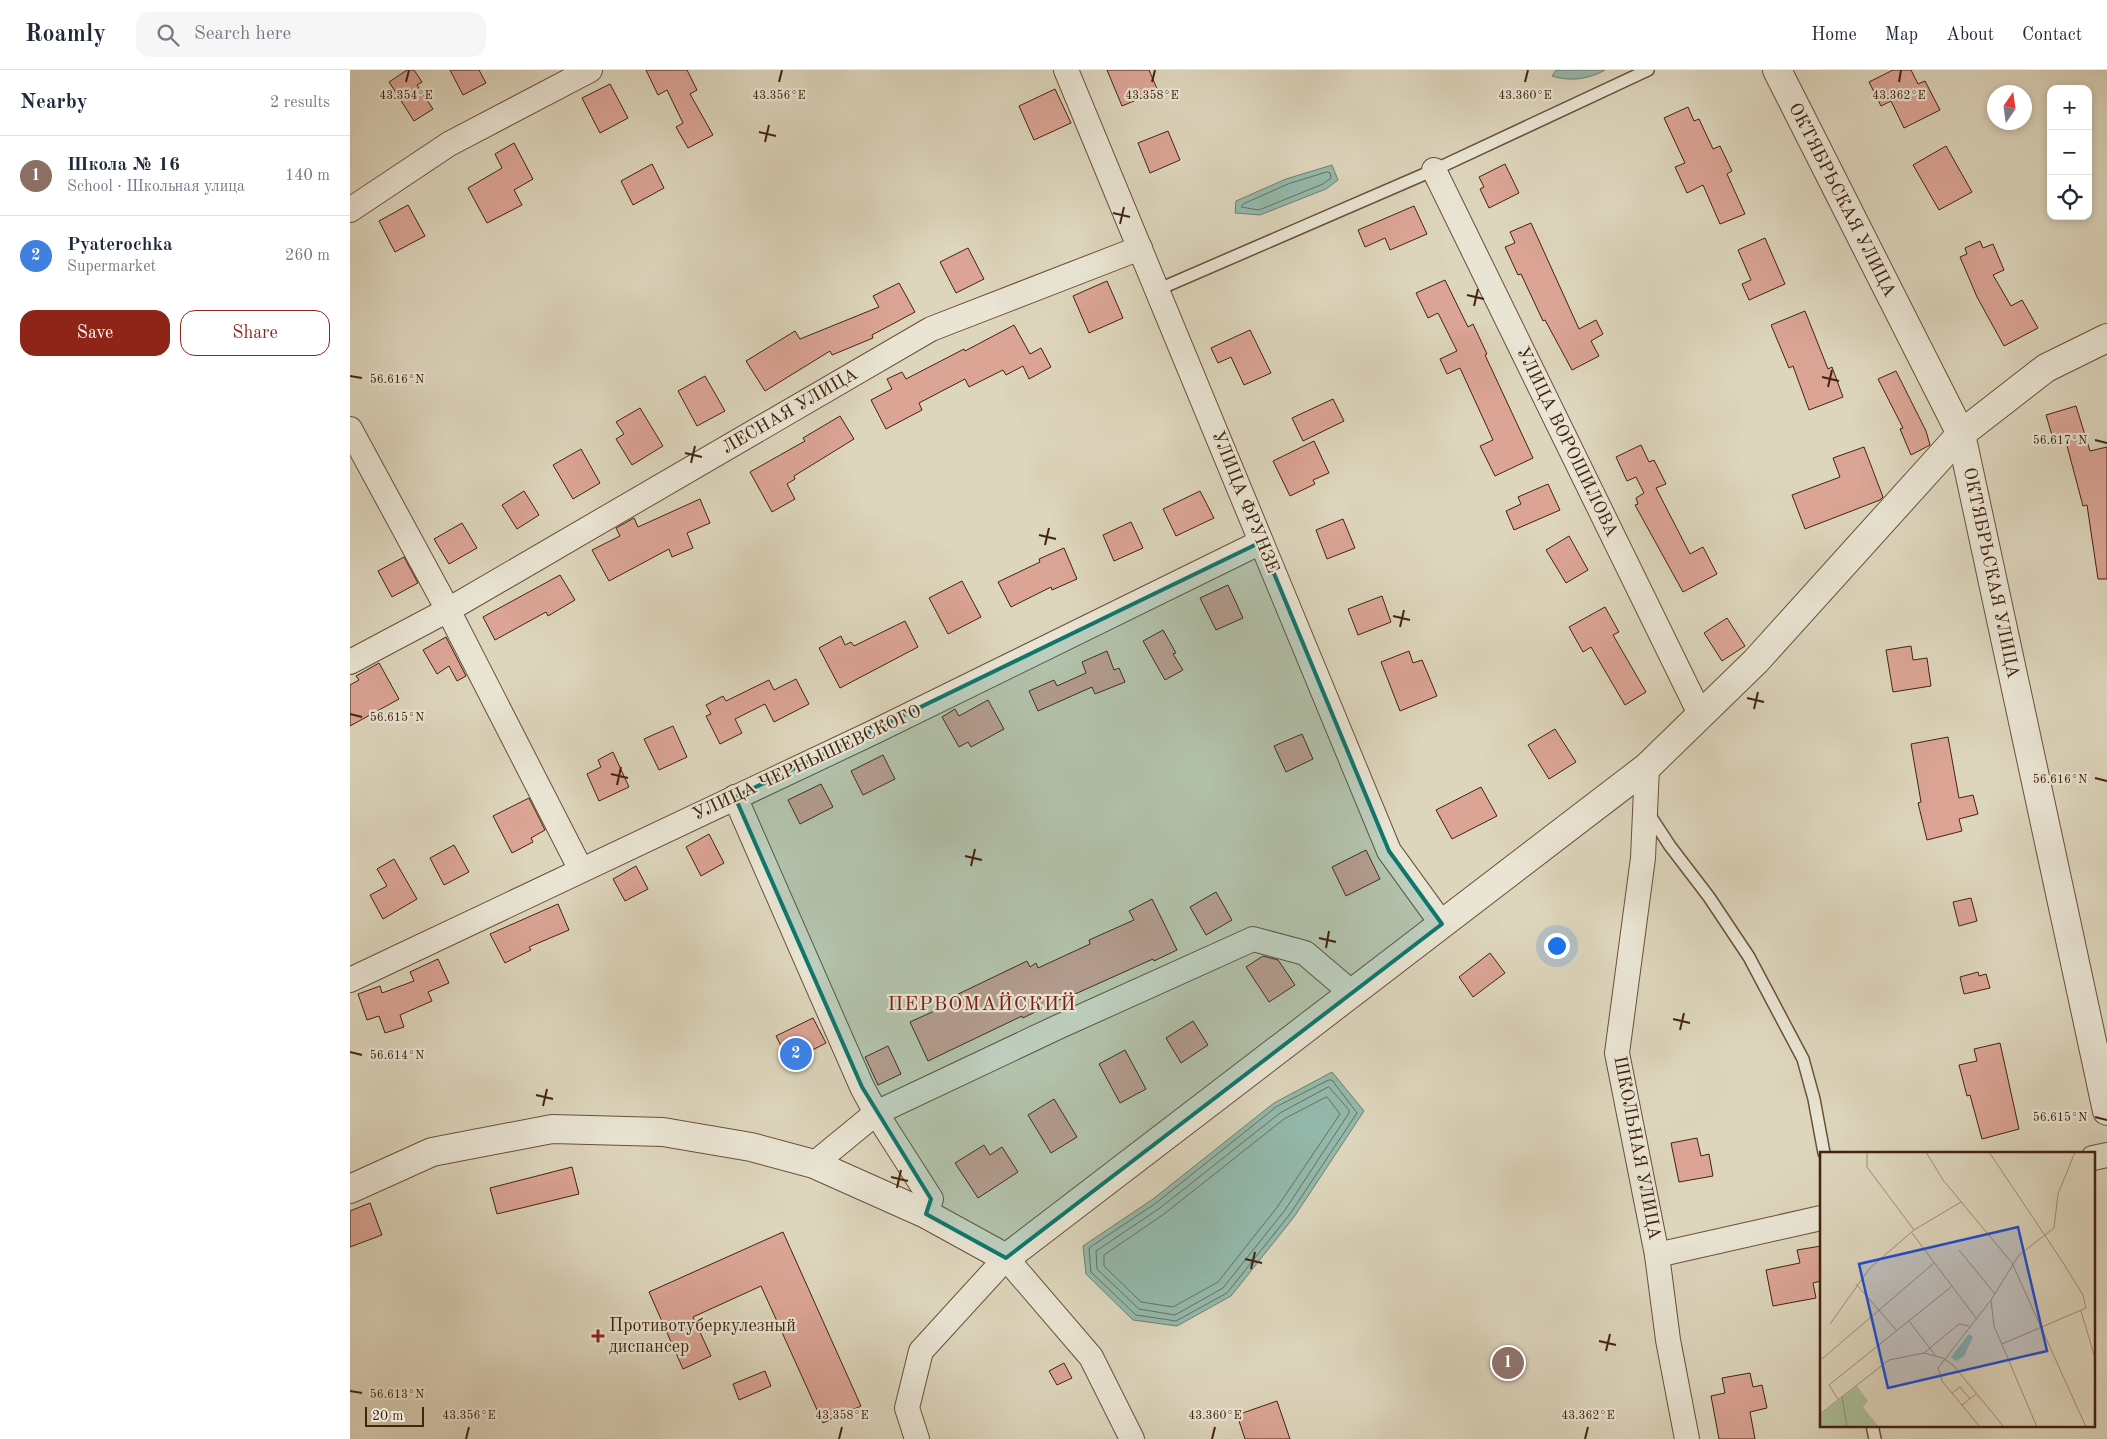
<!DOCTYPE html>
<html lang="en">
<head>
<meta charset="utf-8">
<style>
	body { margin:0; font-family:"Old Standard TT",serif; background:#f6f6f7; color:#1f2937 }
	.controls { position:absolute; right:15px; top:15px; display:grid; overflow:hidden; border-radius:10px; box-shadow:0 2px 8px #0003 }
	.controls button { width:45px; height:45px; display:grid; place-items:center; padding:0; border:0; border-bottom:1px solid #e0e1e3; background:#fff; color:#1f2937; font:25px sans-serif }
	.compass { position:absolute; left:1637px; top:15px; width:45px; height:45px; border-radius:50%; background:#fff; box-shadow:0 2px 8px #0003; rotate:13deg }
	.scale { position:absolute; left:15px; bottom:12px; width:59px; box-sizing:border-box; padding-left:5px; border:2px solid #43230c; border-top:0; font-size:14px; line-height:18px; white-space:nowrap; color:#43230c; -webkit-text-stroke:4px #e9e4d3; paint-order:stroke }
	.you { position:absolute; left:1206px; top:875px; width:18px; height:18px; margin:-12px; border:4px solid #fff; border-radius:50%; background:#1a73e8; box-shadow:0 0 0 8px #1a73e833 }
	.badge { display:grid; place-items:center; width:32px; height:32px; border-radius:50%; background:#8f2418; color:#fff; font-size:16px; font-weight:700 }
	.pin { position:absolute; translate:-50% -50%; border:2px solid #fff; box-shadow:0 1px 5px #0006 }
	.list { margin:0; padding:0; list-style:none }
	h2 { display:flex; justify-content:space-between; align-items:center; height:65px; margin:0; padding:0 20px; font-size:21px }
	h2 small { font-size:16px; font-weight:400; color:#747a83 }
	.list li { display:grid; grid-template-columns:32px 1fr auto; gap:15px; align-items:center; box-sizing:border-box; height:80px; padding:0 20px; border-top:1px solid #e0e1e3 }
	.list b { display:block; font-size:19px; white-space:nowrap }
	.list p { margin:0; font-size:16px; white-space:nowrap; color:#747a83 }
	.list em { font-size:16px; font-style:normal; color:#747a83 }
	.actions { display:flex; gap:10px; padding:15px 20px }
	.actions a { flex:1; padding:11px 0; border:1px solid #8f2418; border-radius:15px; text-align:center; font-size:18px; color:#8f2418 }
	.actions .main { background:#8f2418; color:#fff }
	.icon { flex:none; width:28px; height:28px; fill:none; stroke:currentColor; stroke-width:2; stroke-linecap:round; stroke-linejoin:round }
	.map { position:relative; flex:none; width:1757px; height:1369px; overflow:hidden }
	header { display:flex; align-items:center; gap:30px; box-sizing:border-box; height:70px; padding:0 25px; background:#fff; border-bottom:1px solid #e0e1e3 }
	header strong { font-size:24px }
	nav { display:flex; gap:28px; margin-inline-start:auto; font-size:18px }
	.search { width:350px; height:45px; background:#f6f6f7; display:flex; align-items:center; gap:12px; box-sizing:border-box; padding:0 18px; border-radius:15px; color:#747a83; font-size:19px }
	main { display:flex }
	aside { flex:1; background:#fff }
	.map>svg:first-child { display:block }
	.water { fill:#93b9ac; stroke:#737d6c }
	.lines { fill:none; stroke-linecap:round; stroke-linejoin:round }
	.shore { stroke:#6b6e5c; stroke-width:1 }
	.building { fill:#dba495; stroke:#43230c }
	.service-casing { stroke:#6a5038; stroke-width:14 }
	.minor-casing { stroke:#6a5038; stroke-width:26 }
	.tertiary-casing { stroke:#6a5038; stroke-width:30 }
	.service { stroke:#e9e4d3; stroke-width:11 }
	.minor { stroke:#e9e4d3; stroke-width:24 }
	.tertiary { stroke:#e9e4d3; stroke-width:28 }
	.marked { fill:#0f766e; fill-opacity:0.2; stroke:#0f766e; stroke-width:4; stroke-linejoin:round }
	.ticks { fill:none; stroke:#43230c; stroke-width:2 }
	.poi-dot { fill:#8f2418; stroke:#e9e4d3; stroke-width:2 }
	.labels { text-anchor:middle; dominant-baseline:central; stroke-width:4.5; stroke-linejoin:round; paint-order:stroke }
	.street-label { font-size:18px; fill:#43230c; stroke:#e9e4d3 }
	.poi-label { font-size:18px; fill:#43230c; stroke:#e9e4d3; text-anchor:start }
	.quarter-label { font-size:20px; letter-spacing:1px; fill:#7a1f14; stroke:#e9e4d3 }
	.inset-road { fill:none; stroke:#9f8e76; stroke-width:1 }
	.view { fill:#1d4ed8; fill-opacity:0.15; stroke:#1d4ed8; stroke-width:2.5 }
	.inset-edge { fill:none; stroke:#43230c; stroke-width:2.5 }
	.ticks-label { font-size:12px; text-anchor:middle; fill:#43230c; stroke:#e9e4d3; stroke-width:4.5; stroke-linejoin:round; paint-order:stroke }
</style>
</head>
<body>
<header>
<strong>Roamly</strong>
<div class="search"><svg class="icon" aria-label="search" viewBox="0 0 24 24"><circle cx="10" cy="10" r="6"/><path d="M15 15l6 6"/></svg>Search here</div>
<nav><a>Home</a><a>Map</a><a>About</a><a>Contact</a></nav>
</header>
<main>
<aside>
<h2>Nearby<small>2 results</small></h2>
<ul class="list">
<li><span class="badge" style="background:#8d6e63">1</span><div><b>Школа № 16</b><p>School · Школьная улица</p></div><em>140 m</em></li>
<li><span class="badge" style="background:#3f7fe0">2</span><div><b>Pyaterochka</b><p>Supermarket</p></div><em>260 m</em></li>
</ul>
<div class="actions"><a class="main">Save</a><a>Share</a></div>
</aside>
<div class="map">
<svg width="1757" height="1369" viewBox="0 0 1757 1369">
	<rect width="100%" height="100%" fill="#ddd5bc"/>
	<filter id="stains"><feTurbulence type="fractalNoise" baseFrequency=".004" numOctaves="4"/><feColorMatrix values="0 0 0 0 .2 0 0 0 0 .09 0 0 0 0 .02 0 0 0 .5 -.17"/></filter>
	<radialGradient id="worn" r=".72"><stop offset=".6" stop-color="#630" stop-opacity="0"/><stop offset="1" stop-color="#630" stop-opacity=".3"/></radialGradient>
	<g class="water">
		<path d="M1206,0H1255C1239,9 1220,12 1202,6Z"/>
		<path d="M982,95L988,110L976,119L910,145L885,143L886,131L936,109Z"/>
		<path d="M982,1002L1014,1041L944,1147L881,1226L827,1256L783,1250L736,1204L733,1176L803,1129L924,1033Z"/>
	</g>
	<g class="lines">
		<g class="shore">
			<path d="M977,102L980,103L981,108L973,114L909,140L891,137L893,134L938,114Z"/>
			<path d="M979,1010H982L1007,1043L940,1144L877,1223L826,1251L786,1245L741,1202L739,1178L806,1133L926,1037Z"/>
			<path d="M979,1017L999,1040V1043L935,1140L873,1218L825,1245L789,1239L747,1199L746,1181L810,1138L930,1043Z"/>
			<path d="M977,1027L990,1044L928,1136L868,1212L823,1237L791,1232L754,1196V1185L814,1144L934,1049Z"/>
		</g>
	</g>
	<g class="building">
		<path d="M57,0H64L72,12L67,15L83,39L64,51L39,12Z"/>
		<path d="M100,0H129L136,13L113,25Z"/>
		<path d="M296,0H337L347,20L340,24L363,65L338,78L326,57L333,53L317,20L308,25Z"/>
		<path d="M757,0H799L808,21L772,36Z"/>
		<path d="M1543,0H1561L1568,14L1575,11L1590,40L1554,58L1541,31L1531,36L1519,12Z"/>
		<path d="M260,14L278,48L250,63L232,28Z"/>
		<path d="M705,19L721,53L684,70L669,36Z"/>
		<path d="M1338,37L1344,51L1349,49L1363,79L1370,76L1382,101L1377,104L1395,144L1370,154L1353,115L1337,123L1325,97L1335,93L1314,48Z"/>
		<path d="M818,61L830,90L800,103L788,73Z"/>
		<path d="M164,73L183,109L164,120L172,135L137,153L118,118L152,98L145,84Z"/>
		<path d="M1596,76L1622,122L1589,140L1563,95Z"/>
		<path d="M302,94L314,118L283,135L271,111Z"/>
		<path d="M1155,94L1169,123L1139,138L1130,119L1134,117L1129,107Z"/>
		<path d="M58,135L75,166L45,182L29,151Z"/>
		<path d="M1064,136L1077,164L1040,180L1035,168L1015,177L1008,160Z"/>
		<path d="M1181,153L1229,259L1246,250L1253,264L1241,271L1249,286L1222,300L1195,250L1193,251L1171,204L1168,205L1155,177L1165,173L1160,162Z"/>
		<path d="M1415,168L1435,214L1399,230L1392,214L1401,210L1388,180Z"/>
		<path d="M1630,171L1633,178L1643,174L1654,200L1643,205L1661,236L1672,230L1688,258L1654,276L1627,227L1610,187L1617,184L1615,178Z"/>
		<path d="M618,178L634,209L606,223L590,192Z"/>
		<path d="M1095,210L1118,257L1123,254L1137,284L1135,285L1183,388L1145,406L1130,376L1143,370L1110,298L1097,304L1090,289L1107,281L1088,243L1078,248L1066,223Z"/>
		<path d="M757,211L773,248L739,263L723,226Z"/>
		<path d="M549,213L565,242L522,265L523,268L482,285L480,281L415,321L396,291L445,261L450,269L529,237L523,226Z"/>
		<path d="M1455,241L1478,299L1482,297L1493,327L1459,340L1443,296L1439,298L1421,255Z"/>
		<path d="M664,255L680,284L691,278L701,297L679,309L673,296L656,305L653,300L619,317L615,309L569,333L572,340L536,359L521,330L542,319L537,309L552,302L556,309L614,279L615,281Z"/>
		<path d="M900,260L921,303L894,315L881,287L868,293L861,278Z"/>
		<path d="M1546,301L1576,361L1580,375L1561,385L1550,359L1553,358L1528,309Z"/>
		<path d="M355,306L375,341L347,356L328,321Z"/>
		<path d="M983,329L994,351L953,371L942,348Z"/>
		<path d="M1726,336L1740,381L1757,377V509H1748L1737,435L1733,436L1715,368L1704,372L1696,345Z"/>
		<path d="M290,338L313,376L282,395L266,369L274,364L266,352Z"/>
		<path d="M490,346L504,369L444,406L445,409L437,414L445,429L422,442L400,402L455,371L453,368Z"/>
		<path d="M964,371L979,403L963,410L965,414L940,426L923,391Z"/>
		<path d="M1291,375L1299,392L1304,390L1316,414L1306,418L1340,484L1353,477L1367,504L1333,522L1285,435L1288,434L1286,428L1294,423L1286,407L1277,411L1266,387Z"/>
		<path d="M1514,377L1533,427L1530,430L1455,459L1442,425L1490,407L1483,388Z"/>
		<path d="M231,379L250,413L223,429L203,395Z"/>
		<path d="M1198,414L1210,440L1164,460L1156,441L1171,434L1168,427Z"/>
		<path d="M174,421L189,445L167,459L152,435Z"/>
		<path d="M850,421L864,448L826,466L813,439Z"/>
		<path d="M350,429L360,453L337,463L343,478L322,487L319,479L259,511L242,480L270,466L266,458L284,448L288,457Z"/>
		<path d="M993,449L1005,478L977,489L966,460Z"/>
		<path d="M781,452L793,478L764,491L753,465Z"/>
		<path d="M112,453L127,478L99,494L84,469Z"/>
		<path d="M1219,466L1238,500L1216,513L1196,480Z"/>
		<path d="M714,478L727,509L702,520L701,517L661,537L648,512L690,492L689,489Z"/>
		<path d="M54,487L68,513L42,527L28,501Z"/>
		<path d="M210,505L225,530L198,546L196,542L145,570L133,547Z"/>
		<path d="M612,511L631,547L598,564L579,528Z"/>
		<path d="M878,515L893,548L866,560L850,528Z"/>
		<path d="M1032,526L1041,552L1008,565L998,539Z"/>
		<path d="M1255,537L1269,562L1263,565L1296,622L1275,635L1241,577L1233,582L1219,557Z"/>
		<path d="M1377,548L1395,576L1372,591L1354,563Z"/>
		<path d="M555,551L568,577L490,618L469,578L491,566L495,575L501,572L504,576Z"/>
		<path d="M813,560L826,583L823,584L833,600L815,610L793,571Z"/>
		<path d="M96,567L116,606L107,611L99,596L87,604L73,580Z"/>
		<path d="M1561,576L1563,590L1577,588L1581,616L1543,622L1536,580Z"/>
		<path d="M757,581L764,600L769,598L775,612L745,624L742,617L688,641L679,621L704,610L707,616L736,603L732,592Z"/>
		<path d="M1059,581L1063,593L1072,590L1087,626L1050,641L1031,592Z"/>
		<path d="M29,593L49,629L0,656V615L9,610L6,606Z"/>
		<path d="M446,609L459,634L424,652L415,634L385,649L392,663L370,674L356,646L361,644L356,635L373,626L376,631L419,610L424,620Z"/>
		<path d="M638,630L654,659L621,677L618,672L609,677L592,647L605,639L609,646Z"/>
		<path d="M323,656L337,687L309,700L294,669Z"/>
		<path d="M1205,659L1226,692L1199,709L1178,675Z"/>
		<path d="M952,664L963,689L936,702L924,676Z"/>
		<path d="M1598,667L1609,728L1623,725L1628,744L1609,749L1612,761L1577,770L1568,733L1571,732L1561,674Z"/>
		<path d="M263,682L279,717L249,731L237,704L251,697L248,690Z"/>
		<path d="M533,685L545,709L513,725L501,701Z"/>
		<path d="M471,714L483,737L450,754L438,730Z"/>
		<path d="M1131,717L1147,746L1102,769L1086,740Z"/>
		<path d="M179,728L195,760L181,768L183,772L162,783L143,746Z"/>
		<path d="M359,764L374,793L351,806L336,777Z"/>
		<path d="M104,775L119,802L94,815L80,788Z"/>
		<path d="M1016,780L1030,809L996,826L982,797Z"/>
		<path d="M44,789L67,829L33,849L20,825L37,816L27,799Z"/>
		<path d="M286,796L298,819L275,831L263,809Z"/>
		<path d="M866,822L882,850L856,865L840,837Z"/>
		<path d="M1621,828L1627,851L1609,856L1603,832Z"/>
		<path d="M802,829L827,880L804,891L803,889L714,929L713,928L673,948L672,946L578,991L560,952L602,933L600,928L677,891L680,897L686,893L688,898L740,874L739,870L784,850L779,841Z"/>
		<path d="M208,834L219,860L179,877L181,880L155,893L140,864Z"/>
		<path d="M1140,883L1155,903L1123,927L1109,907Z"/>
		<path d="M913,886L928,890L945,915L919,932L896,897Z"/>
		<path d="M88,889L99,913L78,922L82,931L50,945L54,957L35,963L29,946L17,950L8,924L30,916L32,923L64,911L60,902Z"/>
		<path d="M1628,902L1629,906L1636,904L1640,918L1614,924L1610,907Z"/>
		<path d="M463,948L476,973L439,992L426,966Z"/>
		<path d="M843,951L858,975L831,993L816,968Z"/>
		<path d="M1650,973L1669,1059L1632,1069L1620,1025L1617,1026L1609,995L1627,991L1624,979Z"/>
		<path d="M538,976L551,1004L528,1015L515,987Z"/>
		<path d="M775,980L796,1019L770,1033L749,994Z"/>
		<path d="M704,1029L727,1067L701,1083L678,1045Z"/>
		<path d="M1347,1068L1351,1086L1359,1084L1363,1106L1329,1112L1321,1073Z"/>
		<path d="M634,1075L640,1085L652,1077L668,1102L628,1128L605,1093Z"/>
		<path d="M222,1097L229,1124L147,1144L140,1118Z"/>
		<path d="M20,1133L32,1165L0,1177V1141Z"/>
		<path d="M433,1162L511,1336L473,1353L411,1216L343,1247L361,1286L333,1299L299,1222Z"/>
		<path d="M1471,1176V1211L1463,1213L1466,1228L1423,1236L1416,1200L1450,1193L1447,1180Z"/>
		<path d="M714,1293L722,1308L707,1315L699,1301Z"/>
		<path d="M415,1301L421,1316L389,1330L383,1314Z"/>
		<path d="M1400,1303L1403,1317L1412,1315L1417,1338L1400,1342L1405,1369H1369L1361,1326L1375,1323L1372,1308Z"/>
		<path d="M927,1331L940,1369H895L887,1345Z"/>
	</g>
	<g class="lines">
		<defs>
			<g id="service">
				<path d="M807,220L1084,100L1298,0"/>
				<path d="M1299,744L1320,776L1359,827L1399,887L1453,989L1464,1029L1474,1083"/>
				<path d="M1522,1355L1525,1369"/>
			</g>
			<g id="minor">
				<path d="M716,0L1039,781L1092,854"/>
				<path d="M1084,100L1350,644"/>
				<path d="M0,140L99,74L240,0"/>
				<path d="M0,359L98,540L231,800"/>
				<path d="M0,592L98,540L581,259L790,178"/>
				<path d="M1297,697L1293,788L1267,983L1307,1185L1318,1270L1337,1369"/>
				<path d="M385,727L512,1017L526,1043L581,1129L576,1144"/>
				<path d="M0,910L524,662L911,472"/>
				<path d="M1743,1088L1757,1085"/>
				<path d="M464,1094L526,1043L708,957L903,869L955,883L1002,923"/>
				<path d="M1307,1185L1471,1148"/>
				<path d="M567,1369L557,1338L571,1281L656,1188L741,1287L782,1369"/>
			</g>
			<g id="tertiary">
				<path d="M1427,0L1611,364L1757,1041"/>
				<path d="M0,1119L82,1082L202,1059L313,1062L401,1077L464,1094L576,1144L656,1188L1297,697L1406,591L1611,364L1696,298L1757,268"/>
			</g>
		</defs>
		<use href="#service" class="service-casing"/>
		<use href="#minor" class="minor-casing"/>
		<use href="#tertiary" class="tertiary-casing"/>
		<use href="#service" class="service"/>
		<use href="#minor" class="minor"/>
		<use href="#tertiary" class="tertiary"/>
	</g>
	<path class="marked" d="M911,472L1039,781L1092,854L656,1188L576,1144L581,1129L512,1017L385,727Z"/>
	<path class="ticks" d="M56,12L59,0M429,12L432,0M802,12L805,0M1175,12L1178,0M1549,12L1551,0M409,62L426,66M415,72L419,55M763,143L780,147M770,154L774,137M1117,225L1134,229M1124,236L1128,219M0,306L12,308M1472,307L1489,311M1478,317L1482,300M1745,370L1757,373M335,383L352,387M341,393L345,376M689,465L706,469M695,475L699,458M1043,546L1060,550M1050,557L1054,540M1397,628L1414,632M1404,639L1408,622M0,644L12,647M261,704L278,708M1745,708L1757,711M267,715L271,697M615,786L632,790M621,796L625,779M969,868L986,872M976,878L979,861M1323,949L1340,953M1330,960L1334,943M0,982L12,985M186,1025L203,1029M193,1036L197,1019M1745,1047L1757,1050M541,1107L558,1111M547,1118L551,1100M895,1189L912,1193M901,1199L905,1182M1249,1271L1266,1275M1256,1281L1260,1264M0,1321L12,1323M116,1369L119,1357M489,1369L492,1357M862,1369L865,1357M1235,1369L1238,1357"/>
	<path class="poi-dot" d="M245.5 1258.5h5v5h5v5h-5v5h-5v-5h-5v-5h5z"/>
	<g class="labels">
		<g class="street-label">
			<text transform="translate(1492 130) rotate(63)">ОКТЯБРЬСКАЯ УЛИЦА</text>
			<text transform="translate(440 341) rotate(-30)">ЛЕСНАЯ УЛИЦА</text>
			<text transform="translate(1217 372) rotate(64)">УЛИЦА ВОРОШИЛОВА</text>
			<text transform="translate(895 432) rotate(68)">УЛИЦА ФРУНЗЕ</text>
			<text transform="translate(1641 503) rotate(78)">ОКТЯБРЬСКАЯ УЛИЦА</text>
			<text transform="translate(457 693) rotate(-25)">УЛИЦА ЧЕРНЫШЕВСКОГО</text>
			<text transform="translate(1287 1078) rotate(79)">ШКОЛЬНАЯ УЛИЦА</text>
		</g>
		<g class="poi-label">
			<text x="259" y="1256">Противотуберкулезный<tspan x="259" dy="21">диспансер</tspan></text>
		</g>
		<g class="quarter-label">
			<text x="632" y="935">ПЕРВОМАЙСКИЙ</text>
		</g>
	</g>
	<g transform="translate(1470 1082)">
		<rect width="275" height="275" fill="#ddd5bc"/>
		<path d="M37,234L48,249L43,255L59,275H0V263Z" fill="#abbe95"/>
		<path d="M149,182L153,185L144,204L136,209L131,205Z" fill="#93b9ac"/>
		<path class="inset-road" d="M47,0V15L94,78M106,0L123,28L192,111L266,275M169,0L244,112L263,143L266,156L182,192M92,81L156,166M139,98L175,142M36,132L77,179M171,148L174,174L217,275M261,159L275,206M89,169L115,203M10,172L50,116L94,78L141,50M104,201L139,172L149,174M2,207L114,111M132,241L140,235L150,247M22,244L27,275M18,247L9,233L131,135M142,253L156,242M0,262L69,208L104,201L123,206L133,213L184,275M160,275L122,229L118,216L171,148L199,103L234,76L238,42L255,0"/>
		<path class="view" d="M198,75L227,199L68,236L39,112Z"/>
		<rect width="275" height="275" class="inset-edge"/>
	</g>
	<g class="ticks-label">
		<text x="56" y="29">43.354°E</text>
		<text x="429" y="29">43.356°E</text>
		<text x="802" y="29">43.358°E</text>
		<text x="1175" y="29">43.360°E</text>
		<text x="1549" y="29">43.362°E</text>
		<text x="47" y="313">56.616°N</text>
		<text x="1710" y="374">56.617°N</text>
		<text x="47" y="651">56.615°N</text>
		<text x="1710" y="713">56.616°N</text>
		<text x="47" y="989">56.614°N</text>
		<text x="1710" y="1051">56.615°N</text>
		<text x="47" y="1328">56.613°N</text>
		<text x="119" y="1349">43.356°E</text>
		<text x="492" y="1349">43.358°E</text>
		<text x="865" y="1349">43.360°E</text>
		<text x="1238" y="1349">43.362°E</text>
	</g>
	<rect width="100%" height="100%" filter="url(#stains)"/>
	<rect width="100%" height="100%" fill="url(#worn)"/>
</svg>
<div class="controls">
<button>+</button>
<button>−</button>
<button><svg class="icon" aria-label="locate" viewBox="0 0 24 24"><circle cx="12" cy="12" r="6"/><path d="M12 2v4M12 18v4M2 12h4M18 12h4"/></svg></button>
</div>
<svg class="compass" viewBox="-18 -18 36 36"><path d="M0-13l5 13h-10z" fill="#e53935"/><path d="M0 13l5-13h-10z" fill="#747a83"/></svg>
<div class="scale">20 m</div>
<div class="you"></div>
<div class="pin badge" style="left:1158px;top:1293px;background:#8d6e63">1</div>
<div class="pin badge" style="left:446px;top:984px;background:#3f7fe0">2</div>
</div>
</main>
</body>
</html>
